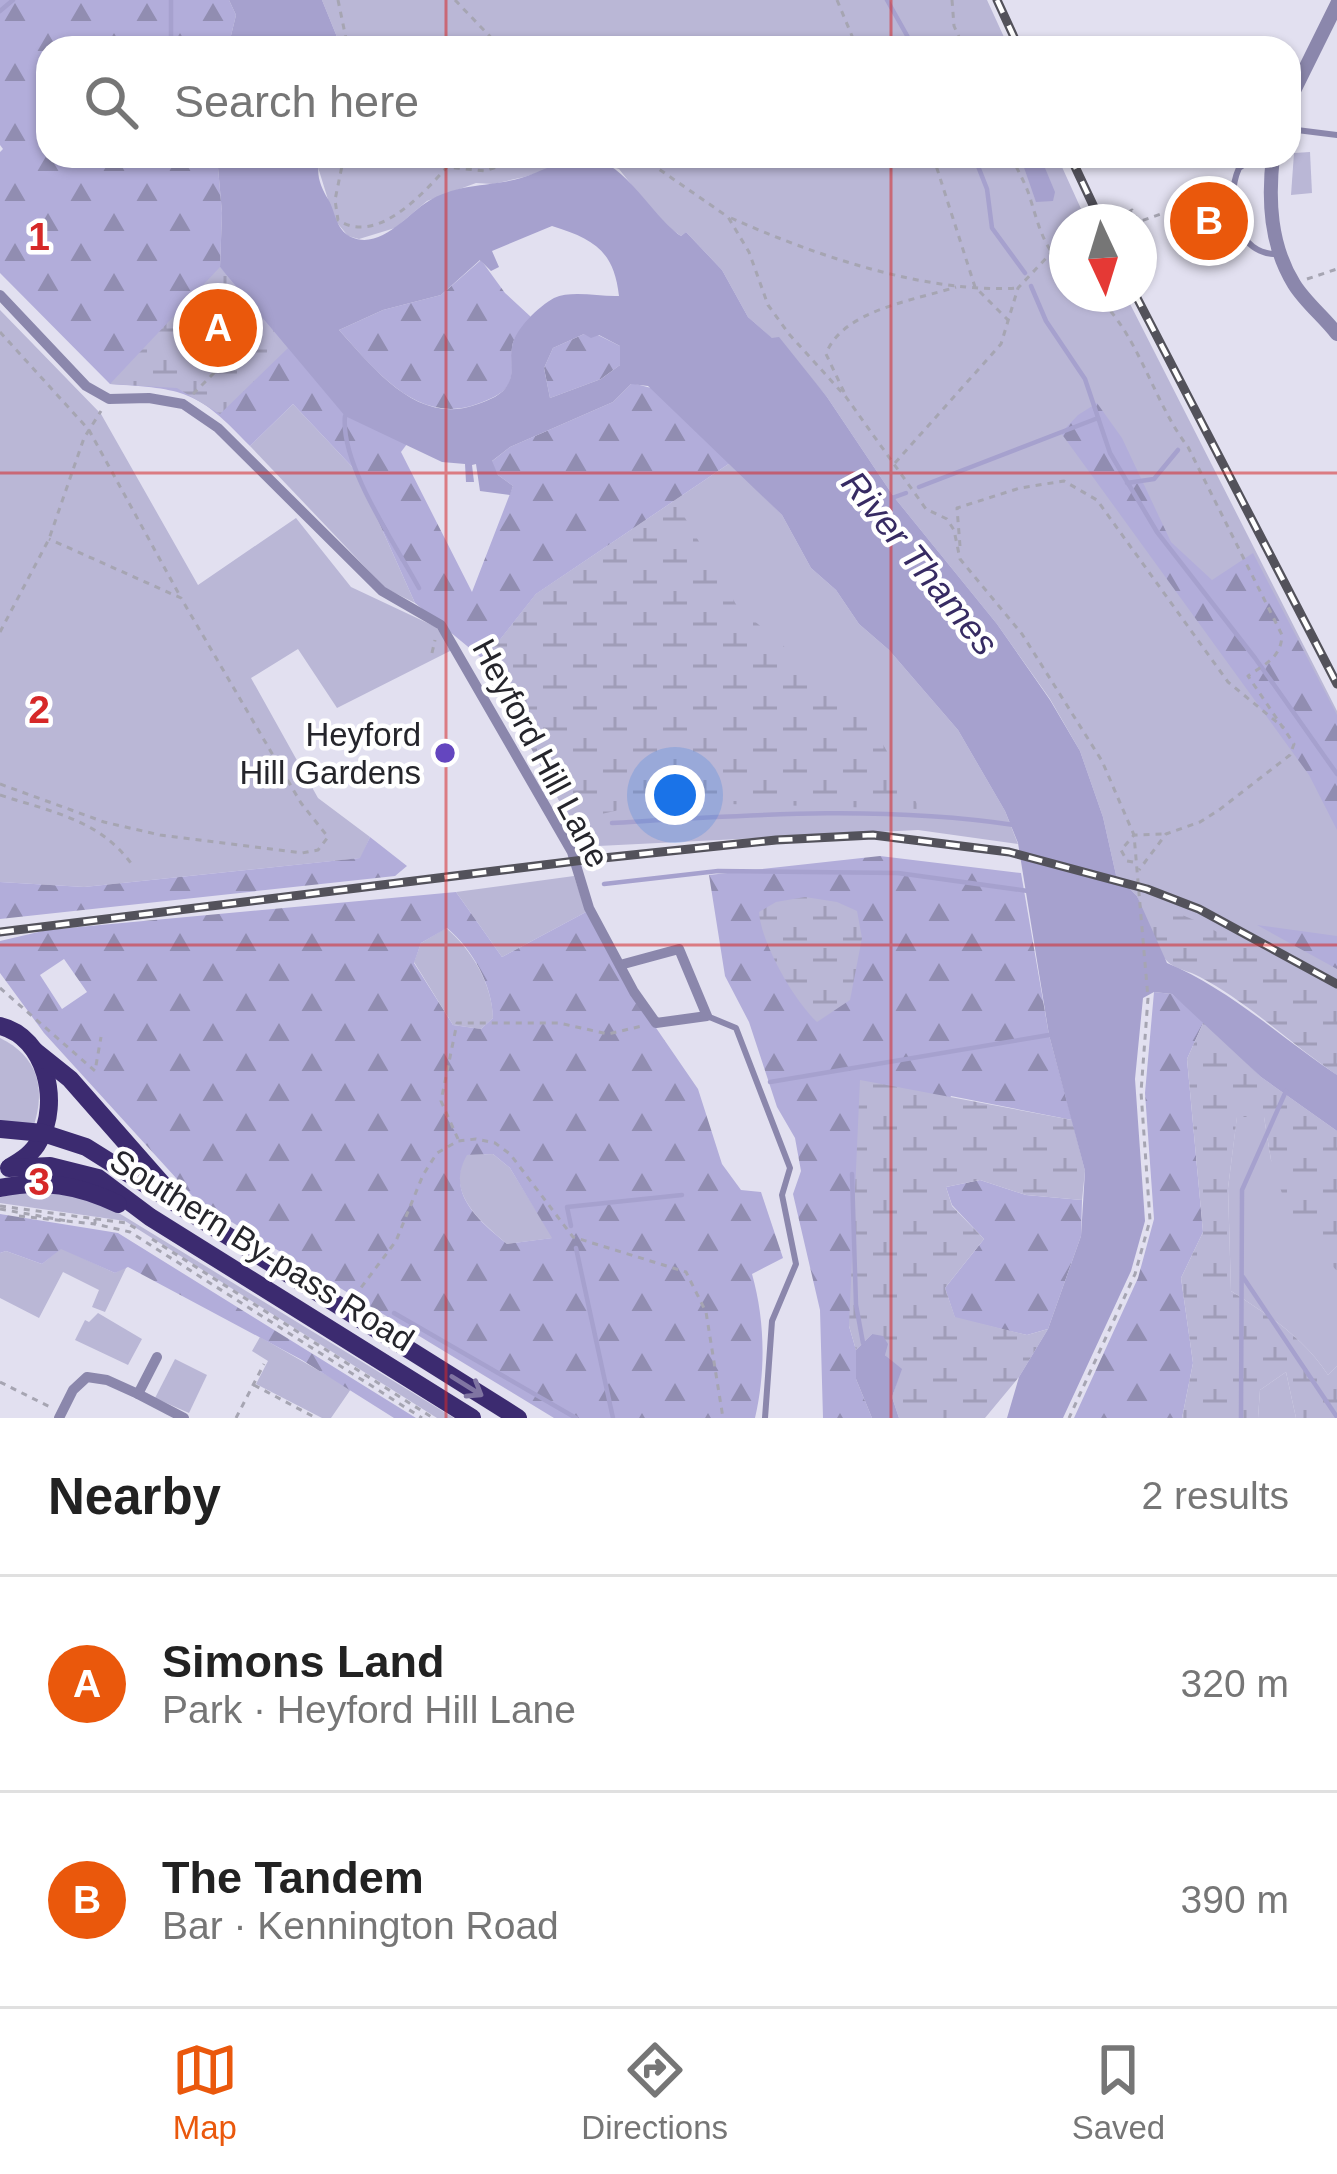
<!DOCTYPE html>
<html lang="en">
<head>
<meta charset="utf-8">
<style>
	body { margin:0; font-family:Helvetica,sans-serif; background:#f6f6f6; color:#222 }
	.compass { position:absolute; left:1049px; top:204px; width:108px; height:108px; border-radius:50%; background:#fff; box-shadow:0 3px 9px #0004; rotate:176deg }
	.you { position:absolute; left:675px; top:795px; width:42px; height:42px; margin:-30px; border:9px solid #fff; border-radius:50%; background:#1a73e8; box-shadow:0 0 0 18px #1a73e833 }
	.badge { display:grid; place-items:center; width:78px; height:78px; border-radius:50%; background:#ea580c; color:#fff; font-size:39px; font-weight:700 }
	.pin { position:absolute; translate:-50% -50%; border:6px solid #fff; box-shadow:0 3px 12px #0006 }
	.list { margin:0; padding:0; list-style:none }
	h2 { display:flex; justify-content:space-between; align-items:center; height:156px; margin:0; padding:0 48px; font-size:51px }
	h2 small { font-size:39px; font-weight:400; color:#767676 }
	.list li { display:grid; grid-template-columns:78px 1fr auto; gap:36px; align-items:center; box-sizing:border-box; height:216px; padding:0 48px; border-top:3px solid #e0e0e0 }
	.list b { display:block; font-size:45px; white-space:nowrap }
	.list p { margin:0; font-size:39px; white-space:nowrap; color:#767676 }
	.list em { font-size:39px; font-style:normal; color:#767676 }
	.icon { flex:none; width:66px; height:66px; fill:none; stroke:currentColor; stroke-width:2; stroke-linecap:round; stroke-linejoin:round }
	.map { position:relative; flex:none; width:1337px; height:1418px; overflow:hidden }
	.search { position:absolute; background:#fff; box-shadow:0 3px 9px #0004; left:36px; right:36px; top:36px; height:132px; display:flex; align-items:center; gap:30px; box-sizing:border-box; padding:0 42px; border-radius:36px; color:#767676; font-size:45px }
	.sheet { height:588px; background:#fff }
	nav { display:flex; justify-content:space-around; align-items:center; box-sizing:border-box; height:168px; border-top:3px solid #e0e0e0; background:#fff; font-size:33px; color:#767676 }
	nav a { display:grid; justify-items:center; gap:6px }
	nav .on { color:#ea580c }
	.map>svg:first-child { display:block }
	.green { fill:#bab7d6 }
	.forest { fill:url(#forest-firs); fill-rule:evenodd }
	.wetland { fill:url(#wetland-marsh) }
	.water { fill:#a6a1ce; fill-rule:evenodd }
	.lines { fill:none; stroke-linecap:round; stroke-linejoin:round }
	.stream { stroke:#a6a1ce; stroke-width:4.5 }
	.path { stroke:#a6a5b2; stroke-width:3; stroke-dasharray:6 6; stroke-linecap:butt }
	.service { stroke:#8b87ac; stroke-width:6 }
	.minor { stroke:#8b87ac; stroke-width:10 }
	.tertiary { stroke:#8b87ac; stroke-width:14 }
	.trunk { stroke:#3c2b70; stroke-width:18 }
	.rail-casing { stroke:#53525b; stroke-width:9 }
	.rail { stroke:#fff; stroke-width:4.5; stroke-dasharray:14; stroke-linecap:butt }
	.oneway { stroke:#8075a2 }
	.grid { fill:none; stroke:#d62828; stroke-width:3; stroke-opacity:0.55 }
	.poi-dot { fill:#6446bf; stroke:#fff; stroke-width:4.5 }
	.labels { text-anchor:middle; dominant-baseline:central; stroke-width:9; stroke-linejoin:round; paint-order:stroke }
	.poi-label { font-size:33px; fill:#25252b; stroke:#fff; text-anchor:end }
	.street-label { font-size:33px; fill:#25252b; stroke:#fff }
	.water-label { font-size:36px; font-style:italic; fill:#372b63; stroke:#fff }
	.grid-label { font-size:39px; text-anchor:middle; font-weight:bold; fill:#d62828; stroke:#fff; stroke-width:9; stroke-linejoin:round; paint-order:stroke }
</style>
</head>
<body>
<div class="map">
<svg width="1337" height="1418" viewBox="0 0 1337 1418">
	<defs>
		<pattern id="forest-firs" width="22" height="20" patternUnits="userSpaceOnUse" patternTransform="scale(3)"><rect width="22" height="20" fill="#b2adda"/><path d="M5 1l3.5 6h-7zM16 11l3.5 6h-7z" fill="#918db1"/></pattern>
		<pattern id="wetland-marsh" width="20" height="14" patternUnits="userSpaceOnUse" patternTransform="scale(3)"><rect width="20" height="14" fill="#bab7d6"/><path d="M1 5h8M5 5V1M11 12h8M15 12V8" fill="none" stroke="#a09db8"/></pattern>
	</defs>
	<rect width="100%" height="100%" fill="#e2e0f0"/>
	<g class="green">
		<path d="M322,0H987L1009,48H335L337,37Z"/>
		<path d="M1310,152L1312,193L1291,195L1294,153Z"/>
		<path d="M322,156H1057L1087,222H1067V294H1125L1337,711V1075L1149,929L1137,896L1116,875L1103,817L1080,751L1050,699L997,624L894,497L827,397L793,357L748,317L722,270L686,232L681,236L660,221L619,169L586,158L524,177L493,184L476,183L427,201L395,228L359,239L348,236L334,219L317,164Z"/>
		<path d="M0,310L101,414L198,585L296,518L351,587L436,627L452,650L337,708L298,649L251,678L318,798L370,837L361,858L84,887L0,882Z"/>
		<path d="M293,404L356,471L415,603L385,588L250,446Z"/>
		<path d="M730,463L782,515L811,568L836,590L859,624L889,650L958,730L1005,811L1018,844L918,830L578,847L570,821L484,660L536,594Z"/>
		<path d="M574,876L586,912L502,957L456,892Z"/>
		<path d="M446,928C472,950 492,984 493,1018L481,1029L453,1025L414,962L421,943Z"/>
		<path d="M0,1038C37,1056 46,1087 34,1125L0,1121Z"/>
		<path d="M1237,1116L1264,1117L1271,1160L1337,1271V1366L1328,1375C1303,1337 1268,1315 1231,1291L1228,1188Z"/>
		<path d="M493,1154L510,1168L553,1238L507,1244C480,1221 445,1193 466,1155Z"/>
		<path d="M40,1189L99,1202L122,1215L454,1418H437L125,1221L0,1203V1197Z"/>
		<path d="M61,1248L115,1273L127,1266L105,1312L92,1307L99,1290L63,1272L39,1318L0,1298V1253L6,1251L42,1264Z"/>
		<path d="M98,1313L142,1339L128,1365L75,1340L85,1320L89,1322Z"/>
		<path d="M260,1337L351,1389L331,1418H322L256,1384L268,1361L252,1351Z"/>
		<path d="M175,1359L207,1375L189,1413L155,1398Z"/>
		<path d="M1286,1372L1296,1418H1258L1260,1390Z"/>
	</g>
	<g class="forest">
		<path d="M0,0H229L236,15L228,48H48V156H217L222,213L220,267L379,429L407,444L401,452L472,592L513,486L498,475L491,462L510,447L613,402L632,383L655,389L730,463L536,594L484,660L415,603L356,471L293,404L250,446C197,390 185,389 110,384L0,273V152L3,149L0,145Z"/>
		<path d="M481,260L505,293L531,317C524,326 513,336 512,348C510,360 515,373 508,385C502,395 488,400 477,404C418,426 374,369 339,330L383,310L441,295Z"/>
		<path d="M584,334L598,335L620,346V365L601,379L550,398L544,368L553,348Z"/>
		<path d="M1097,403L1122,438L1171,542L1212,580L1253,553L1337,715V830L1309,775L1061,433L1078,415Z"/>
		<path d="M370,837L407,866L395,876L0,919V882L84,887L360,858Z"/>
		<path d="M880,856L1021,873L1049,1035L1072,1120L951,1096L849,1326L856,1350V1379L872,1418H823L820,1310L793,1194L801,1171L795,1138L777,1107L749,1022L725,976L709,875Z"/>
		<path d="M456,892L502,957L586,912L628,987L698,1089L722,1164L741,1190L761,1192L783,1258L752,1274C765,1320 766,1371 755,1418H554L197,1201L44,1033L0,973V941L47,930ZM447,928C473,950 492,984 493,1018L481,1029L453,1025L414,963L421,943ZM64,959L87,992L62,1009L40,975ZM493,1154L510,1168L552,1238L507,1244C479,1221 445,1193 467,1155Z"/>
		<path d="M1257,925L1337,936V969Z"/>
		<path d="M1154,992L1172,994L1204,1021L1187,1059L1203,1232L1181,1278L1193,1363L1182,1418H1074L1138,1278L1154,1219L1145,1093Z"/>
		<path d="M980,1180L1026,1195L1082,1200L1081,1236L1048,1329L1027,1335L955,1318L945,1288L984,1239L952,1205L946,1187Z"/>
		<path d="M0,1214L118,1233L416,1418H394L302,1360L128,1267L115,1273L61,1249L42,1264L6,1251L0,1253Z"/>
	</g>
	<g class="wetland">
		<path d="M220,267L288,348L220,414L177,388L110,384Z"/>
		<path d="M675,501L737,606L869,720L920,809L655,802L570,821L484,660L536,594Z"/>
		<path d="M805,897L837,902L857,911L862,938L850,1000L817,1022C794,1001 761,943 759,912L776,902Z"/>
		<path d="M1146,900L1199,922L1337,998V1075C1291,1044 1249,1003 1200,977C1190,971 1174,969 1167,961C1151,945 1148,921 1146,900Z"/>
		<path d="M1204,1021L1261,1077L1337,1131V1271L1291,1221L1271,1160L1264,1117H1237L1228,1188L1231,1291C1268,1315 1303,1337 1328,1375L1337,1366V1418H1296L1286,1372L1260,1390L1258,1418H1182L1193,1363L1181,1278L1203,1232L1187,1059Z"/>
		<path d="M860,1080L1072,1120L1085,1171L1082,1200L1026,1195L980,1180L946,1187L952,1206L984,1239L945,1288L955,1317L1027,1335L1048,1329L1019,1377L985,1418H899L892,1397L901,1369L885,1355L872,1334L856,1350L849,1326Z"/>
	</g>
	<g class="water">
		<path d="M229,0H322L337,37L335,48H228L236,15Z"/>
		<path d="M217,156H322C314,170 320,186 328,199C336,212 335,229 351,237C382,251 409,211 432,199C461,183 489,187 521,178C541,172 562,159 583,158C623,156 649,214 681,236L686,232L722,270L748,317L772,338L779,337L827,397L894,497L997,624L1050,700L1080,751L1103,817L1116,875L1137,896L1167,963C1231,990 1280,1037 1337,1075V1131L1261,1077L1172,994L1154,992L1143,998L1135,1079L1145,1221L1131,1271L1063,1418H1007L1019,1377L1048,1329L1081,1236L1085,1171L1049,1035L1018,843L1005,811L958,730L889,650L859,624L836,590L811,568L782,515L648,386L631,384L613,402L510,447L492,461L498,475L513,486L510,495L480,491L476,464L472,465L474,482H466L465,464L442,462L345,416L220,267L222,213ZM552,226C594,239 614,251 619,296C600,297 572,290 554,298C539,306 514,330 512,347C509,359 515,372 508,384C503,395 489,400 478,404C419,427 375,370 339,330L383,310L441,295L480,260L491,271L499,267L492,251ZM584,334L591,338L599,335L620,346V365L601,379L550,398L544,368L553,348Z"/>
		<path d="M1020,156H1040L1055,192L1053,201L1036,202Z"/>
		<path d="M872,1334L883,1336L888,1344L885,1355L902,1369L892,1397L899,1418H872L856,1379V1350Z"/>
	</g>
	<g class="lines">
		<g class="stream">
			<path d="M171,0V48"/>
			<path d="M887,0L914,48"/>
			<path d="M0,11L13,0"/>
			<path d="M974,156L987,189L992,228L1025,273"/>
			<path d="M1031,286L1046,321L1085,379L1110,453L1157,532L1255,658L1337,774"/>
			<path d="M345,416C340,465 396,545 419,588"/>
			<path d="M1127,483L1154,479L1178,450"/>
			<path d="M919,487L1098,418"/>
			<path d="M889,499L906,493"/>
			<path d="M612,823C747,815 880,805 1014,825"/>
			<path d="M604,884L718,871L898,873L1028,891"/>
			<path d="M770,1082L1049,1035"/>
			<path d="M852,1174L856,1305L863,1343"/>
			<path d="M571,1226L567,1207L682,1195"/>
			<path d="M576,1248L613,1418"/>
			<path d="M1243,1277L1337,1417"/>
			<path d="M394,1313L576,1418"/>
			<path d="M1241,1418L1242,1190L1286,1091"/>
		</g>
		<g class="path">
			<path d="M338,0L348,48"/>
			<path d="M455,0L501,48"/>
			<path d="M837,0L857,48"/>
			<path d="M952,0L954,26L964,48"/>
			<path d="M344,156L335,200L338,220C376,246 423,194 447,167L485,171L528,156"/>
			<path d="M406,156C433,167 443,168 469,156"/>
			<path d="M640,156L728,217L749,252L768,305L789,334L846,397L926,509L947,519L954,530L960,559L1022,634L1102,761L1134,835L1148,998L1141,1092L1150,1220L1135,1274L1069,1418"/>
			<path d="M933,156L975,287L1008,320"/>
			<path d="M1011,156C1018,171 1027,186 1031,201C1040,230 1044,248 1067,270"/>
			<path d="M731,218C814,255 927,294 1018,288"/>
			<path d="M1130,222L1125,214L1132,210L1138,222L1186,205"/>
			<path d="M1139,239V243"/>
			<path d="M1307,279L1337,269"/>
			<path d="M1094,294C1139,333 1152,400 1188,447L1282,635C1281,658 1265,664 1248,676L1294,744L1290,755L1219,810L1200,822L1166,834L1139,870"/>
			<path d="M0,332L89,430L180,596"/>
			<path d="M844,392L826,354C842,310 916,300 956,287"/>
			<path d="M193,394L236,351L214,329L241,304"/>
			<path d="M895,463L1001,344L1018,288L1050,254L1067,255"/>
			<path d="M960,546L957,508L1020,488L1064,481L1097,500L1228,682L1284,728"/>
			<path d="M0,632L49,539L84,438L101,411"/>
			<path d="M432,653L435,640"/>
			<path d="M0,784L104,822L160,835L302,853L318,850L328,837L301,803L181,598L49,539"/>
			<path d="M0,795C52,812 101,820 133,866"/>
			<path d="M1133,862L1127,861L1121,850L1134,835L1164,834"/>
			<path d="M0,988L95,1071L101,1037"/>
			<path d="M458,1139L441,1101L457,1023H559L608,1034L642,1026"/>
			<path d="M0,1206L126,1223L139,1230"/>
			<path d="M0,1209L67,1221"/>
			<path d="M19,1216L95,1224"/>
			<path d="M95,1219V1224L130,1232L422,1418"/>
			<path d="M152,1239L433,1418"/>
			<path d="M354,1297L396,1241L423,1175L437,1153L458,1141L476,1139L495,1143L510,1154L573,1237L686,1272L706,1312L723,1418"/>
			<path d="M0,1382L50,1407"/>
			<path d="M254,1385L316,1418"/>
			<path d="M236,1418L264,1364"/>
		</g>
		<g class="service">
			<path d="M1289,129L1337,135"/>
			<path d="M1269,158L1246,163L1239,168C1224,202 1236,257 1280,254"/>
			<path d="M1193,203L1233,192"/>
			<path d="M707,1016L736,1028L790,1168L782,1195L796,1264L772,1321L765,1418"/>
		</g>
		<g class="minor">
			<path d="M0,295L86,386L109,399L149,398L183,404L218,428L382,591L441,625L572,852L589,908L634,992L656,1023L707,1016L679,949L620,965"/>
			<path d="M138,1394L184,1418"/>
			<path d="M59,1418L73,1390L87,1377L107,1380L138,1394L157,1357"/>
		</g>
		<g class="tertiary">
			<path d="M1289,101L1337,4"/>
			<path d="M1273,156C1268,200 1270,245 1294,284C1305,302 1324,317 1337,334"/>
		</g>
		<g class="trunk">
			<path d="M0,1026C46,1037 61,1103 39,1141C33,1153 22,1160 10,1167"/>
			<path d="M35,1051L70,1079L164,1186"/>
			<path d="M0,1129L43,1133L86,1147L518,1418"/>
			<path d="M9,1168L50,1166L98,1178L150,1217L472,1418"/>
			<path d="M0,1188C42,1179 79,1185 118,1204"/>
		</g>
		<defs>
			<g id="rail">
				<path d="M997,0L1019,48"/>
				<path d="M1070,156L1101,222"/>
				<path d="M1135,294L1337,684"/>
				<path d="M0,932L584,860L776,840L873,835L1009,852L1147,889L1199,909L1337,984"/>
			</g>
		</defs>
		<use href="#rail" class="rail-casing"/>
		<use href="#rail" class="rail"/>
	</g>
	<defs><path id="oneway-shaft" d="M-6 0H5M1.5-3L5.5 0L1.5 3" fill="none" stroke-width="1.6" stroke-linecap="round" stroke-linejoin="round" transform="scale(3)"/></defs>
	<use class="oneway" href="#oneway-shaft" transform="translate(467 1386) rotate(32)"/>
	<path class="grid" d="M446,0V48M891,0V48M446,156V1418M891,156V1418M0,473H1337M0,945H1337"/>
	<circle class="poi-dot" cx="445" cy="753" r="12"/>
	<g class="labels">
		<g class="poi-label">
			<text x="421" y="734">Heyford<tspan x="421" dy="38">Hill Gardens</tspan></text>
		</g>
		<g class="street-label">
			<text transform="translate(541 753) rotate(62)">Heyford Hill Lane</text>
			<text transform="translate(262 1250) rotate(32)">Southern By-pass Road</text>
		</g>
		<g class="water-label">
			<text transform="translate(920 563) rotate(51)">River Thames</text>
		</g>
	</g>
	<g class="grid-label">
		<text x="39" y="250">1</text>
		<text x="39" y="723">2</text>
		<text x="39" y="1195">3</text>
	</g>
</svg>
<svg class="compass" viewBox="-18 -18 36 36"><path d="M0-13l5 13h-10z" fill="#e53935"/><path d="M0 13l5-13h-10z" fill="#767676"/></svg>
<div class="you"></div>
<div class="pin badge" style="left:218px;top:328px">A</div>
<div class="pin badge" style="left:1209px;top:221px">B</div>
<div class="search"><svg class="icon" aria-label="search" viewBox="0 0 24 24"><circle cx="10" cy="10" r="6"/><path d="M15 15l6 6"/></svg>Search here</div>
</div>
<section class="sheet">
<h2>Nearby<small>2 results</small></h2>
<ul class="list">
<li><span class="badge">A</span><div><b>Simons Land</b><p>Park · Heyford Hill Lane</p></div><em>320 m</em></li>
<li><span class="badge">B</span><div><b>The Tandem</b><p>Bar · Kennington Road</p></div><em>390 m</em></li>
</ul>
</section>
<nav>
<a class="on"><svg class="icon" aria-label="map" viewBox="0 0 24 24"><path d="M3 6l6-2 6 2 6-2v14l-6 2-6-2-6 2zM9 4v14M15 6v14"/></svg>Map</a>
<a><svg class="icon" aria-label="directions" viewBox="0 0 24 24"><path d="M12 3l9 9-9 9-9-9zM9 14v-3h6M13 9l2 2-2 2"/></svg>Directions</a>
<a><svg class="icon" aria-label="saved" viewBox="0 0 24 24"><path d="M7 4h10v16l-5-4-5 4z"/></svg>Saved</a>
</nav>
</body>
</html>
